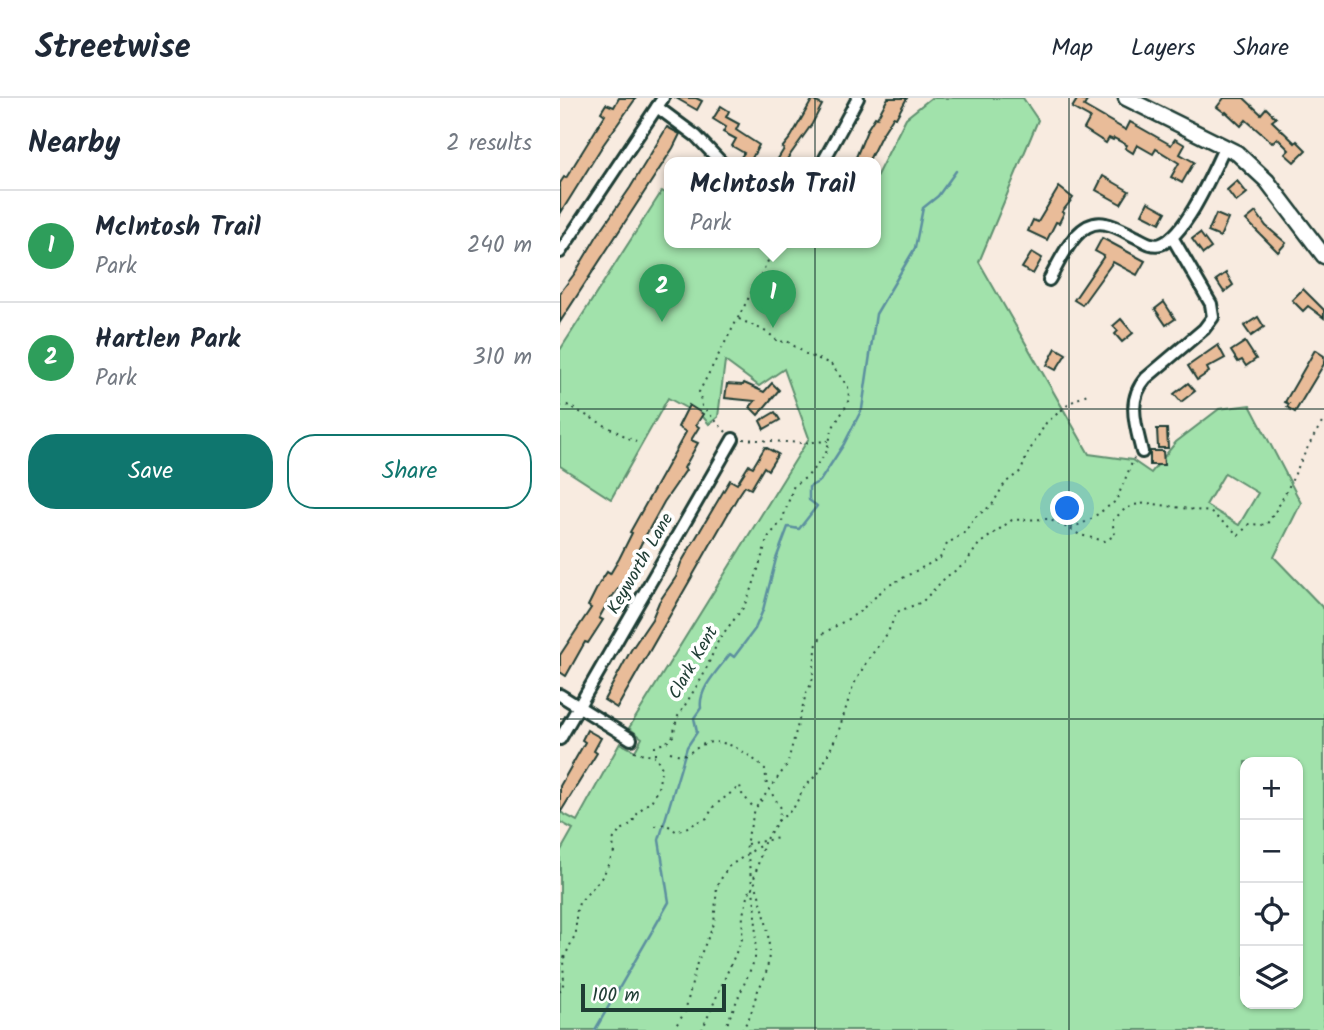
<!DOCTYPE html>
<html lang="en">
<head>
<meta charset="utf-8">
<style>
	body { margin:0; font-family:Kalam,sans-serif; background:#f2f2f3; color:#1f2937 }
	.controls { position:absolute; right:21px; bottom:21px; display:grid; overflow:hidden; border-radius:14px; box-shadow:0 2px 5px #0004 }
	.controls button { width:63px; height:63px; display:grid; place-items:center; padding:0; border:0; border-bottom:2px solid #e0e1e3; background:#fff; color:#1f2937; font:35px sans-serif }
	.scale { position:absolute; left:21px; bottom:18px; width:145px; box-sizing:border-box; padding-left:7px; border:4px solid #1f3d34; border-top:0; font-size:19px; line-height:24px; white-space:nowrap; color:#1f3d34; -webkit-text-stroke:5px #fff; paint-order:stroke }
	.you { position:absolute; left:508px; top:411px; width:24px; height:24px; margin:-18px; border:5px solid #fff; border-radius:50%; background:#1a73e8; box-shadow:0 0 0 10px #1a73e833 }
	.badge { display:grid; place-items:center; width:46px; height:46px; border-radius:50%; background:#0f766e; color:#fff; font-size:23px; font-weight:700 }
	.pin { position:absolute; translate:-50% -58px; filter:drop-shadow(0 2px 4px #0008) }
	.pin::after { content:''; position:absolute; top:37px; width:24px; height:21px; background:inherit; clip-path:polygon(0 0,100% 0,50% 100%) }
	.popup { position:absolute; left:104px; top:59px; width:217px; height:91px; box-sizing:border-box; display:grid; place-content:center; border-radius:14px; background:#fff; filter:drop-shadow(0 2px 5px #0005); font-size:23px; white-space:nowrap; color:#747a83 }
	.popup b { font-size:26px; color:#1f2937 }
	.popup::after { content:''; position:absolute; left:50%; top:100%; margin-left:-14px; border:14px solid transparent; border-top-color:#fff }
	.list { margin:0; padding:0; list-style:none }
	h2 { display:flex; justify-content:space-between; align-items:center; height:91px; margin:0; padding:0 28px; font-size:30px }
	h2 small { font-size:23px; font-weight:400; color:#747a83 }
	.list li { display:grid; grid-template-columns:46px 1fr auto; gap:21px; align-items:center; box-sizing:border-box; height:112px; padding:0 28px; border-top:2px solid #e0e1e3 }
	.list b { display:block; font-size:26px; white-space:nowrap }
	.list p { margin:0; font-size:23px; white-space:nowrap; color:#747a83 }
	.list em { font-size:23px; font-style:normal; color:#747a83 }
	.actions { display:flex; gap:14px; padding:21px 28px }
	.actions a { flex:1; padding:16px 0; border:2px solid #0f766e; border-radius:28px; text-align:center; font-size:24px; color:#0f766e }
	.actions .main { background:#0f766e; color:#fff }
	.icon { flex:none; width:38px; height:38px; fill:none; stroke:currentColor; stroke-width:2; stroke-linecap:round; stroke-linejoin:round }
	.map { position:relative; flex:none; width:764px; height:932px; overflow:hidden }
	header { display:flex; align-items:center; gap:42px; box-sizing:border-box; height:98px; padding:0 35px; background:#fff; border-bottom:2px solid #e0e1e3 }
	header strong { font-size:33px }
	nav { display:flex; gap:38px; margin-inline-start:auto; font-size:24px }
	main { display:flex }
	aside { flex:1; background:#fff }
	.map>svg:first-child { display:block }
	.green { fill:#a1e2ab; stroke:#609070; stroke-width:2; fill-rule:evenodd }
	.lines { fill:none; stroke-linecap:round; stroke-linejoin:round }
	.stream { stroke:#5c909f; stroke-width:2.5 }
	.building { fill:#e9bc99; stroke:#1f3d34; stroke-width:2 }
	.minor-casing { stroke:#1f3d34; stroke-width:16 }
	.major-casing { stroke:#1f3d34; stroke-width:19 }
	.path { stroke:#1f3d34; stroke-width:2; stroke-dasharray:2 5; stroke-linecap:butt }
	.minor { stroke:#fff; stroke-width:10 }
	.major { stroke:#fff; stroke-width:14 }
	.grid { fill:none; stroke:#1f3d34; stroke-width:2; stroke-opacity:0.55 }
	.labels { text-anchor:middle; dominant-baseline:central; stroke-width:7; stroke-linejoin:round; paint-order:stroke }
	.street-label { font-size:18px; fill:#1f3d34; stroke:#fff }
</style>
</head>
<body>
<header>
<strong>Streetwise</strong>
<nav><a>Map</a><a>Layers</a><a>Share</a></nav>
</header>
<main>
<aside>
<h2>Nearby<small>2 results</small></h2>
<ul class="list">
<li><span class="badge" style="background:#2e9e5b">1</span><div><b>McIntosh Trail</b><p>Park</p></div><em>240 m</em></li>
<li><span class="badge" style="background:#2e9e5b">2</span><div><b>Hartlen Park</b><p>Park</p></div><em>310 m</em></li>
</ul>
<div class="actions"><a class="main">Save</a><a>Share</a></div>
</aside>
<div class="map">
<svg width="764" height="932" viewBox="0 0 764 932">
	<rect width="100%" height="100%" fill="#f8ebe0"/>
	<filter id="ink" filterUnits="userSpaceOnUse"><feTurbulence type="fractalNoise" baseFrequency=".0143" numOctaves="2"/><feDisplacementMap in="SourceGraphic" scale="14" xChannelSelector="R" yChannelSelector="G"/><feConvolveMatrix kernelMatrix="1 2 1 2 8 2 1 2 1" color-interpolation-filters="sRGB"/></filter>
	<g filter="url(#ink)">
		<path class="green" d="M371,0H463L478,22L419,164L529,356L572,362L591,375L616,344L659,311L690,307L741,405L714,459L764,511V932H0V754L13,731L0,724V714L17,723L60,645L75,653L82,640L69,630L249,340L224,271L199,288L165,263L158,319L149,326L144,320L108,300L51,401L0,368V252L102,93L110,98V144H316V79L346,20ZM665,375L698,395L679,427L646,407ZM685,664H738V906H685Z"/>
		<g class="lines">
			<path class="stream" d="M35,932L109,804L99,742L127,649L137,634L134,620L141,610C138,591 159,571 170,556L174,559L195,531L203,512L216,461L228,429L239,431L257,408L249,402V389L260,383L284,346L302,311L316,216L355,150L363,110L378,98L396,73"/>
		</g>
		<g class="building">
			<path d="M59,0H76L43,47L0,116V85L4,79L6,80L45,17L41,14L46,6L54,9Z"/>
			<path d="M116,0H136L142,3L137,12Z"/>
			<path d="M328,0H347L336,20L333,19L321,38L308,64H294L308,30L315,19L317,20Z"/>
			<path d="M518,0L527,3L524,8L566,32L570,24L611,47L615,41L625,47L620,56L634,64L622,85L611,79L619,65L596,51L593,56L577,47L573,55L565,50L567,47L554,40L553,42L549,40L546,45L524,31L530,20L512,10Z"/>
			<path d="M664,0H684L701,16L706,10L716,20L712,23L735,45L737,43L746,52L734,64L725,56L729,52L717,40L712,45L686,22L681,28L666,14L665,15L657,9Z"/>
			<path d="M252,2L262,7L252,26L225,64H216L224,51L222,50L231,39Z"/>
			<path d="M161,8L169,13L166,19L179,26L176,32L199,47L190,64L181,59L184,55L172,48L176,41L163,34L166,29L153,21Z"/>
			<path d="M107,29L120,36L113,50L0,224V195L15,175L37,138L70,90Z"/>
			<path d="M543,78L569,93L561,106L536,92Z"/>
			<path d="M677,83L687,95L676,104L667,92Z"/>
			<path d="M499,89L513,100L502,114L504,115L499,125L496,124L487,142L468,133L473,122L478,124Z"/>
			<path d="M588,104L606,114L600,125L582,116Z"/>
			<path d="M696,114L706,128L726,145L718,154L686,122Z"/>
			<path d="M656,116L668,121L660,139L648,134Z"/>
			<path d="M640,135L651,150L643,156L632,141Z"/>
			<path d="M542,140L585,163L577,177L553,164L522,207L514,202L544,158L535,153Z"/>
			<path d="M472,154L482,160L473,176L462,170Z"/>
			<path d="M666,175L673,187L664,194L656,182Z"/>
			<path d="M743,191L764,212V220L748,208L743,213L732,202Z"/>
			<path d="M604,204L615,221L606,227L595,211Z"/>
			<path d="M698,219L704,229L691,238L684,228Z"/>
			<path d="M561,221L573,235L562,244L555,236L558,233L553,228Z"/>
			<path d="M685,244L696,261L686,268L682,262L678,264L671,253Z"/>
			<path d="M658,247L665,260L647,270L649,274L637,282L628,268Z"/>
			<path d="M496,250L506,256L496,272L487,267Z"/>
			<path d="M755,252L764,258V266L735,314L727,309L729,306L725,304Z"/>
			<path d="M184,285L204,294L212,285L219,292L198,317L190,309L195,303L165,300L167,286L183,287Z"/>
			<path d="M628,285L635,293L621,304L614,296Z"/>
			<path d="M129,307L143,316L136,327L139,329L131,342L138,345L124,370L126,372L104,404L81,446L69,471L72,473L48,504L39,520L43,522L28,545L25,544L6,578L0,574V557L31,510L28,508L39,486L47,474L50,476L59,461L72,435L70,434L126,334L118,329Z"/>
			<path d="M215,314L220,322L204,331L200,323Z"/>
			<path d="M597,331H607L608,350H598Z"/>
			<path d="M205,349L218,356L208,372L204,369L191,391L185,388L177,400L57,610L44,602L71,552L92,521L99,504L116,479L121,465L170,382L177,386L189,367L193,369Z"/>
			<path d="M590,353H603L604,367H590Z"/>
			<path d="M27,632L41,640L34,653L37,655L0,715V688L25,644L22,642Z"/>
		</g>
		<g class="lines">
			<defs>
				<g id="minor">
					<path d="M97,9L136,38L161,64"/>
					<path d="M263,64L298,0"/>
					<path d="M0,154L103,0"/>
					<path d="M489,182C501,162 517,119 546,126C557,128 567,135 576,139C584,143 592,149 601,146C626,138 654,71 665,48"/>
					<path d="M582,354C576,328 566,302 586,280L644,231L653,219L651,206L612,139"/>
					<path d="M0,597L71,641"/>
					<path d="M0,641L173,341"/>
				</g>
				<path id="major" d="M566,0L677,55L707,83L764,158"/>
			</defs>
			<use href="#minor" class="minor-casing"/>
			<use href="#major" class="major-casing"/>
			<g class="path">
				<path d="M0,308L7,307L76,344"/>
				<path d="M166,334L142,308L139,294L218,144"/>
				<path d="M183,341L241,345L268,343"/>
				<path d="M511,430L528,423L556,403L574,360"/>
				<path d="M74,653L95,659"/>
				<path d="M110,654C125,659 128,656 140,648C162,635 190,657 205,671L207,688L221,710L218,723L204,744"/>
				<path d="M218,723L233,711L244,690L260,673L278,635L293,588L307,563L327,536L337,514L362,504L386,479L405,466L419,446L452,422L488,421L510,431L520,437L545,443L555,437L552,423L565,411L574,407L587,405L650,414L679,437L689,426L706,427C730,395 741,355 764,322"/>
				<path d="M95,728L106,726L117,734L147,720L154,708L180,688L182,696L194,710"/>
				<path d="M187,746L219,740"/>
				<path d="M0,894L4,884L3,862L16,835V815L19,805L43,778L54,754L53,742L60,733L72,725L79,713L92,702L98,690L102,670L95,657V649L108,643L113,638L117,620L143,578L159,541L183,510L192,491L206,445L209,438L222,423L234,387L247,379L266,355L273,329L287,307L289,300L288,289L271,266L246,256L227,243L218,244C207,231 192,228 177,220"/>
				<path d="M113,932L125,914L137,865L154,826L157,788L168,769L204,745L193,784"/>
				<path d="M142,932L182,841L183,816L191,789"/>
				<path d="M167,932L168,923L195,861L196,813L186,746L195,711L227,667L246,596L252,584L257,545L264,535L298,515L326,489L380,460L387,446L405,434L414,420L432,407L445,385L461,373L468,355L486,325L510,305L529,295"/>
				<path d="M181,932C192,919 191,913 196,898C198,891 202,885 205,878C215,848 204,811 194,782"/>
			</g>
			<use href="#minor" class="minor"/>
			<use href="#major" class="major"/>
		</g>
	</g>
	<path class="grid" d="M255,0V932M509,0V932M0,311H764M0,621H764"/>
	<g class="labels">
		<g class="street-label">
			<text transform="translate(81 466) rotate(-60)">Keyworth Lane</text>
			<text transform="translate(134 565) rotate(-60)">Clark Kent</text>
		</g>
	</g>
</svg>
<div class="controls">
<button>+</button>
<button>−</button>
<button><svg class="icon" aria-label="locate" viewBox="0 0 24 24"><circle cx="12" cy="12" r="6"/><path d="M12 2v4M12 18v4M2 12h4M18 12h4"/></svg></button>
<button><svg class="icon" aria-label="layers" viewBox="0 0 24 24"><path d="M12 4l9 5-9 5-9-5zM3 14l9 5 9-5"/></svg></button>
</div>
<div class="scale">100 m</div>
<div class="you"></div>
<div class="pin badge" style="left:213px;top:230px;background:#2e9e5b">1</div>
<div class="popup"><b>McIntosh Trail</b>Park</div>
<div class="pin badge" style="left:102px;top:224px;background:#2e9e5b">2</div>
</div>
</main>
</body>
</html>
